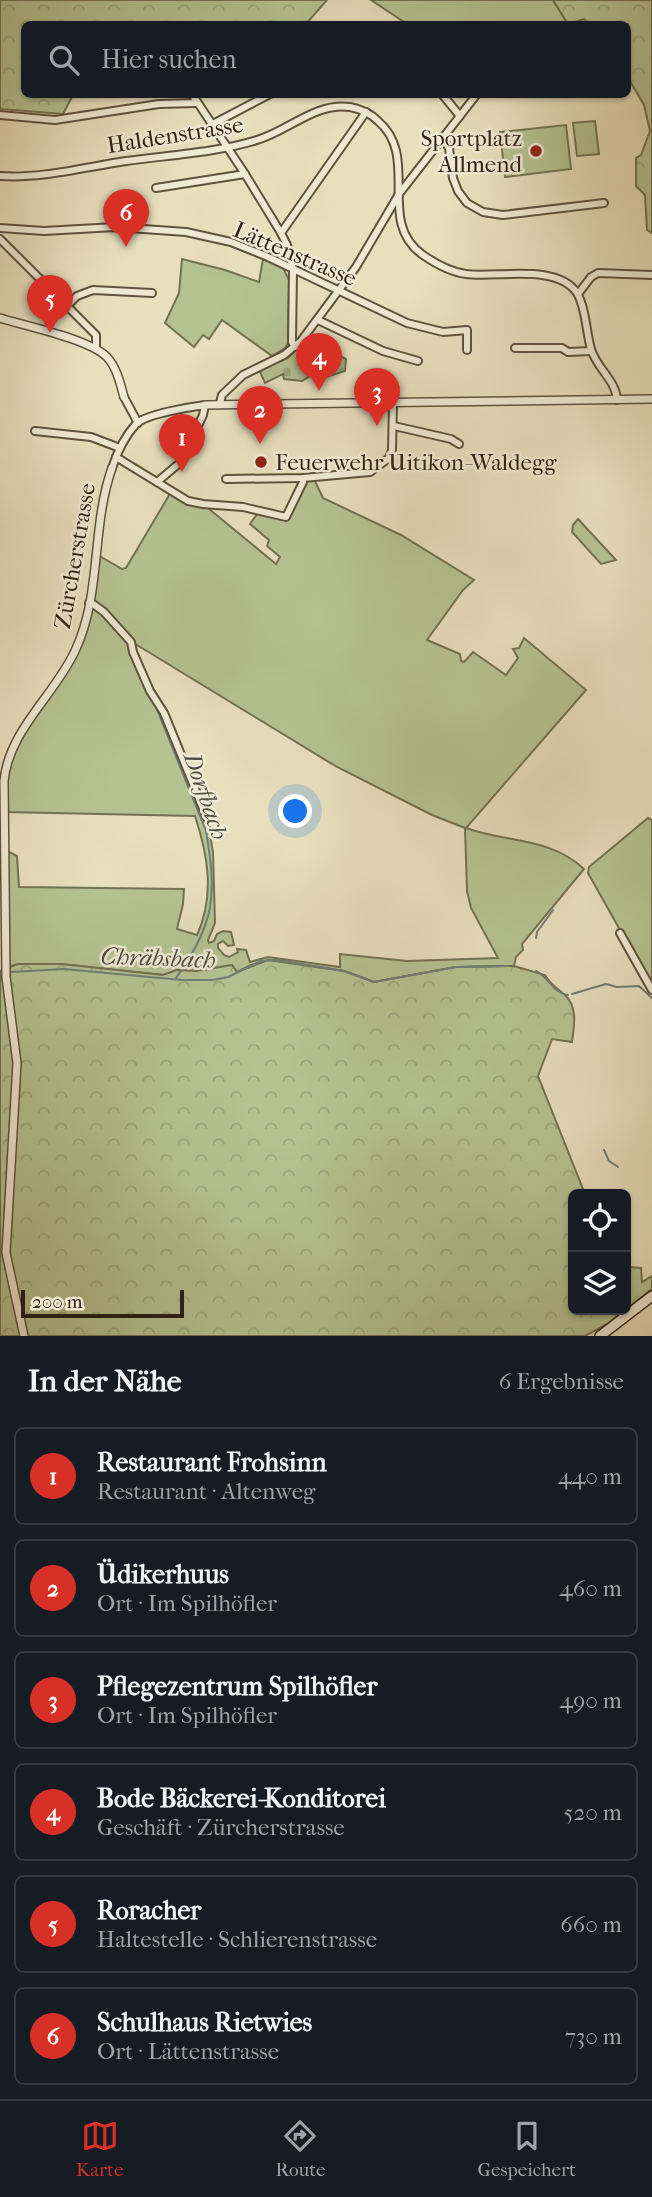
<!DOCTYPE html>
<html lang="de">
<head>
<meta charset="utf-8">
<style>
	body { margin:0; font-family:"IM FELL French Canon",serif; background:#242831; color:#f1f3f6 }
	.controls { position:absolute; right:21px; bottom:21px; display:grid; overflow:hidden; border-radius:10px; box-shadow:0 2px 5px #0004 }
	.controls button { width:63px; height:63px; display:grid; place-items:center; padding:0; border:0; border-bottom:2px solid #363941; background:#171b24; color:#f1f3f6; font:35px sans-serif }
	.scale { position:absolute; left:21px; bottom:18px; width:163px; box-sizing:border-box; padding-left:7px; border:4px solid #312313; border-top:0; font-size:19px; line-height:24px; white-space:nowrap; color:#312313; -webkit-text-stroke:5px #f0ead4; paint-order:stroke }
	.you { position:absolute; left:296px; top:812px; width:24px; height:24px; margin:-18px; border:5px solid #fff; border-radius:50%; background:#1a73e8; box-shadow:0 0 0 10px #1a73e833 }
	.badge { display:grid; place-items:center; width:46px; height:46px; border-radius:50%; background:#d93025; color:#fff; font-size:23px; font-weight:700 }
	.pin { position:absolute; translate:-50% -58px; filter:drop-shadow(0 2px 4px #0008) }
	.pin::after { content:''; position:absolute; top:37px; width:24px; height:21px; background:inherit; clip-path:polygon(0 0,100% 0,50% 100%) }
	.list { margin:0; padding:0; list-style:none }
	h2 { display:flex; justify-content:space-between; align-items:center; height:91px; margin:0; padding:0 28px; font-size:30px }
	h2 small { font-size:23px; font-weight:400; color:#9ea1a6 }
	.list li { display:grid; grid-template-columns:46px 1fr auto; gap:21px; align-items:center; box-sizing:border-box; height:98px; margin:0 14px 14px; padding:0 14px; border:2px solid #363941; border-radius:10px }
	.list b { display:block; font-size:26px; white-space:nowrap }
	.list p { margin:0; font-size:23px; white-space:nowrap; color:#9ea1a6 }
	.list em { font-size:23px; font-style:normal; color:#9ea1a6 }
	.icon { flex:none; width:38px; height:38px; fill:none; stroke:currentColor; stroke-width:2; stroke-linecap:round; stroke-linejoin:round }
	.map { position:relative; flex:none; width:652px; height:1336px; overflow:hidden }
	.search { position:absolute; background:#171b24; box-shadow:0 2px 5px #0004; left:21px; right:21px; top:21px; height:77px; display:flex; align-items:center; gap:18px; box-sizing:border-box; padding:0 24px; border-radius:10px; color:#9ea1a6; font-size:26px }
	.sheet { height:763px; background:#171b24 }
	nav { display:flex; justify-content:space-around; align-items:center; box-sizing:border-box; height:98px; border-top:2px solid #363941; background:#171b24; font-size:19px; color:#9ea1a6 }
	nav a { display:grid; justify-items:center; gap:4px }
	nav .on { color:#d93025 }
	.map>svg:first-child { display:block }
	.grass { fill:#b5c292; stroke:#737252; stroke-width:2; fill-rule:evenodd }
	.forest { fill:url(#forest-crowns); stroke:#737252; stroke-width:2 }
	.cemetery { fill:url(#cemetery-stones); stroke:#737252; stroke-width:2 }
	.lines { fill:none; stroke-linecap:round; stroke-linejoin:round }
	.stream { stroke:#707e77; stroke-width:2 }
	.minor-casing { stroke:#5f523e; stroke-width:10 }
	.tertiary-casing { stroke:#5f523e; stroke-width:10 }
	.secondary-casing { stroke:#312313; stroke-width:12 }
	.minor { stroke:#f0ead4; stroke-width:6 }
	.tertiary { stroke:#f0ead4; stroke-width:7 }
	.secondary { stroke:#f0ead4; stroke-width:9 }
	.poi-dot { fill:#8f2418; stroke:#f0ead4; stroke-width:2.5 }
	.labels { text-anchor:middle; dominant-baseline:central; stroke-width:5; stroke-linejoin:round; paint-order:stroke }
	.street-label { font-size:23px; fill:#312313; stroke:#f0ead4 }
	.poi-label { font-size:23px; fill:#312313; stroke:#f0ead4; text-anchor:end }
	.water-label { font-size:24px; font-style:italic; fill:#505045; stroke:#f0ead4 }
</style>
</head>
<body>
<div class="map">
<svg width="652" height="1336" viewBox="0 0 652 1336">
	<defs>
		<pattern id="forest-crowns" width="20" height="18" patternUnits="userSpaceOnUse" patternTransform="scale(1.75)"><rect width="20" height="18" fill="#b5c292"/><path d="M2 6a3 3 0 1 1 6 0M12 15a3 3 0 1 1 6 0" fill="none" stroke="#9ca67d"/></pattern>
		<pattern id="cemetery-stones" width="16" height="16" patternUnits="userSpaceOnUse" patternTransform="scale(1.75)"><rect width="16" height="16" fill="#b5c292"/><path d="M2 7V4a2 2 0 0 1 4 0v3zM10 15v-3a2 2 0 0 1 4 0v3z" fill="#9ca67d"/></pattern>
	</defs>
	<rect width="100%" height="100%" fill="#e8dfbd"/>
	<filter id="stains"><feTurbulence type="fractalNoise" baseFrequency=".00286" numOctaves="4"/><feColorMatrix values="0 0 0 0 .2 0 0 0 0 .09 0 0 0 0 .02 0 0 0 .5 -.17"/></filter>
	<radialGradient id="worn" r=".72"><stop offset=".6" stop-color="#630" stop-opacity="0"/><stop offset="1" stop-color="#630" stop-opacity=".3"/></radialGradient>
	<g class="grass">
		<path d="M371,0H553L568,24L584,19L590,24H407Z"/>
		<path d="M595,121L599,154L577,156L573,123Z"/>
		<path d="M566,125L571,169L505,177L500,132Z"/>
		<path d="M182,259L225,270L259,282L263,259L283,268L289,280L288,343L285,348L272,356L222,320L209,339L203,335L194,347L165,323L179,293Z"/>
		<path d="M313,477L323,498L401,535L474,580L463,590L427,640L460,654L461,661L464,662L473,652L506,675L518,658L513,649L519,648L524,638L586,690L466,828C507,843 550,837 584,869L522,944L523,950L516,957L514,966L456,967L374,982L344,971L275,960L251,965L237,972L232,965L196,971L177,970L163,975L61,964H18L9,967L4,849L17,856L19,887L184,889L183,904L177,929L197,935C215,896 208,855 195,816L4,812V781L11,751L68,665L82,635L96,554L122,569L126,568L171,492L203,504L276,564L280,557L267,546L269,540L250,524L260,510L286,517L303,478ZM132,642L337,767L432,815L465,828L467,891L471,908L498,958L407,961L340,954V967L268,957L250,962L246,950L237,949L238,952L229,957L224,955L218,948V944L223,941L228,946L234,945L231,932L223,931L217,934L214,941L209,943L208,940L215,923L213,852L207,818Z"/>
		<path d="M578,519L616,560L601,564L572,532L573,525Z"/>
		<path d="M648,818L652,820V987L588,873L589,867Z"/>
	</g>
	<g class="forest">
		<path d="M0,0H327L306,24H24V94L73,95L63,114L0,109Z"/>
		<path d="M553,0H652V233L647,230L645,195L636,186V158L641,155L650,131L644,105L628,78V24H590L584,19L568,24Z"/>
		<path d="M268,960L344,971L374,982L456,967L514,966L545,975C551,986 558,988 566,996C578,1009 574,1026 572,1042L552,1039L538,1076L583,1189L587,1194H573V1310H626V1283L630,1267L641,1268L642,1282L652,1276V1289L609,1323L585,1336H0V971L18,964H61L163,975L177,970L196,971L232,965L237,972Z"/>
	</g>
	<path class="cemetery" d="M308,338L346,359L345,371L326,377L317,372L302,381L284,379L283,374L265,383L260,372L262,368L288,358Z"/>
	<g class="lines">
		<g class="stream">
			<path d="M154,702L206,831C217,895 215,924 176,978"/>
			<path d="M536,938L537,932L553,910"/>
			<path d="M536,971C549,977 553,993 568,995"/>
			<path d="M11,972L64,969L182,980H213L228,977L261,961L275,960L344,971L374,982L456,967L508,966"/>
			<path d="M0,975L2,973"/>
			<path d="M572,994L606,984L617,987L639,986L652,998"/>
			<path d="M604,1150L609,1161L618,1167"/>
		</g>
		<defs>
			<g id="minor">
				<path d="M192,94L245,174L281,233L287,245L293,269L292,342L295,347"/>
				<path d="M442,94L460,116"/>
				<path d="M0,115L55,120L159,104L196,103"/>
				<path d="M211,125L270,94"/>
				<path d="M443,139L449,148L453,178L458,191L467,203L483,212L503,215L604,203"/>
				<path d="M0,176C41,179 85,167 126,161C169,155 215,153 257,140C288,131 316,102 350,107C361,109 371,114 378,121C421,157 375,222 423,255C436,264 450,272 466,274C497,278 557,263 577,293C586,308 586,332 591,349C597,369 616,380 617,400"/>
				<path d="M156,188L245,174"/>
				<path d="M0,228L44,231L115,227L186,232L231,242L268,257L407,323L443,332L467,330V350"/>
				<path d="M281,233L366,112"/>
				<path d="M0,239L96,335V349"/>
				<path d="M578,294L591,277L598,273L652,275"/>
				<path d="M67,306L77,296L93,290L152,293"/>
				<path d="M318,320L383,351L418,361"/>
				<path d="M515,348H562L568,352L591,351"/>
				<path d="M124,397L138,423"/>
				<path d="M220,403L222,395L243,375L284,355L301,341L356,267L399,194L477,94"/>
				<path d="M394,426L451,439L459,444"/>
				<path d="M35,431L91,437L120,448"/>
				<path d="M116,457L188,501L203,504L243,507L286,517L303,482V478"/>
				<path d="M112,468C117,453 125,436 136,424C146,414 190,407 205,405L203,415L182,461L157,482"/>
				<path d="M226,479L303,478L370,472L389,458L392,450L393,402"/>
				<path d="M89,603L93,604L104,612L131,642L133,652L150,691L164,713L207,818"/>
				<path d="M620,933L652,990"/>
			</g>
			<g id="tertiary">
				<path d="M0,318C26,326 89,339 107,357C117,368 120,383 124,397"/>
				<path d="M205,405L652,399"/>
				<path d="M24,1336L6,1253L17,1063L6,977L4,781C9,730 54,696 75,651C102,594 91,527 112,468"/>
			</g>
			<path id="secondary" d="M600,1336L652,1296"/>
		</defs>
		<use href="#minor" class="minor-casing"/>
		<use href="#tertiary" class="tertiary-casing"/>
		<use href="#secondary" class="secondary-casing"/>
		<use href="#minor" class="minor"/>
		<use href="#tertiary" class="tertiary"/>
		<use href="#secondary" class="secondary"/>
	</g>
	<g class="poi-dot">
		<circle cx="536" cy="151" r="7"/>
		<circle cx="261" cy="462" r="7"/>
	</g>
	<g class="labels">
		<g class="street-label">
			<text transform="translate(175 135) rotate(-9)">Haldenstrasse</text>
			<text transform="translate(295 254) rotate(23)">Lättenstrasse</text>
			<text transform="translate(75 556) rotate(-80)">Zürcherstrasse</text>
		</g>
		<g class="poi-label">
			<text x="522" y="138">Sportplatz<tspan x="522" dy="26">Allmend</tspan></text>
			<text x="275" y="462" text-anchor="start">Feuerwehr Uitikon-Waldegg</text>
		</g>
		<g class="water-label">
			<text transform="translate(206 796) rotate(71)">Dorfbach</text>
			<text transform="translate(158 958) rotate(2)">Chräbsbach</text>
		</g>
	</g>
	<rect width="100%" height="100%" filter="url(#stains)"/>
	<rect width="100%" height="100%" fill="url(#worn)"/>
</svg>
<div class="controls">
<button><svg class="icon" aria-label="locate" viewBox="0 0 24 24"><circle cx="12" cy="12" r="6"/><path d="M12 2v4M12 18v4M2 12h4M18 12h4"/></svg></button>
<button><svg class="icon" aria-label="layers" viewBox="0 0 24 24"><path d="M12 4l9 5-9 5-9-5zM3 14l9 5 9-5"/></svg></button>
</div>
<div class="scale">200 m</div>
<div class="you"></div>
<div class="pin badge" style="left:182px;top:472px">1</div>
<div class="pin badge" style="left:260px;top:444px">2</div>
<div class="pin badge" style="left:377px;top:426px">3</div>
<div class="pin badge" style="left:319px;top:391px">4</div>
<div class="pin badge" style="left:50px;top:333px">5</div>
<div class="pin badge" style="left:126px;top:247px">6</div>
<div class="search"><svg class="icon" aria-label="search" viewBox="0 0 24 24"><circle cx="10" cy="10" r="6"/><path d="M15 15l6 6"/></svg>Hier suchen</div>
</div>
<section class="sheet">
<h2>In der Nähe<small>6 Ergebnisse</small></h2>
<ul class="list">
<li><span class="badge">1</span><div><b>Restaurant Frohsinn</b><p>Restaurant · Altenweg</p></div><em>440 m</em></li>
<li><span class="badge">2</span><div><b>Üdikerhuus</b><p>Ort · Im Spilhöfler</p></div><em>460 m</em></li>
<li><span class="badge">3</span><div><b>Pflegezentrum Spilhöfler</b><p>Ort · Im Spilhöfler</p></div><em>490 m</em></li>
<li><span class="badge">4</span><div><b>Bode Bäckerei-Konditorei</b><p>Geschäft · Zürcherstrasse</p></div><em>520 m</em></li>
<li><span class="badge">5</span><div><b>Roracher</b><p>Haltestelle · Schlierenstrasse</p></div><em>660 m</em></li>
<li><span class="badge">6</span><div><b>Schulhaus Rietwies</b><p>Ort · Lättenstrasse</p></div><em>730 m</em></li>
</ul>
</section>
<nav>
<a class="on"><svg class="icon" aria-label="map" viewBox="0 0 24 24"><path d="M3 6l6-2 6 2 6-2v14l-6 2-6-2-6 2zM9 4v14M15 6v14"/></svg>Karte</a>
<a><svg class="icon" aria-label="directions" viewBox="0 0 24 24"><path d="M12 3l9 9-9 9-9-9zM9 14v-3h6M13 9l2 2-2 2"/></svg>Route</a>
<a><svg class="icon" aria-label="saved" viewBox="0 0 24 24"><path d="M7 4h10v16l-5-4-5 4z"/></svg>Gespeichert</a>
</nav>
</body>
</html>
